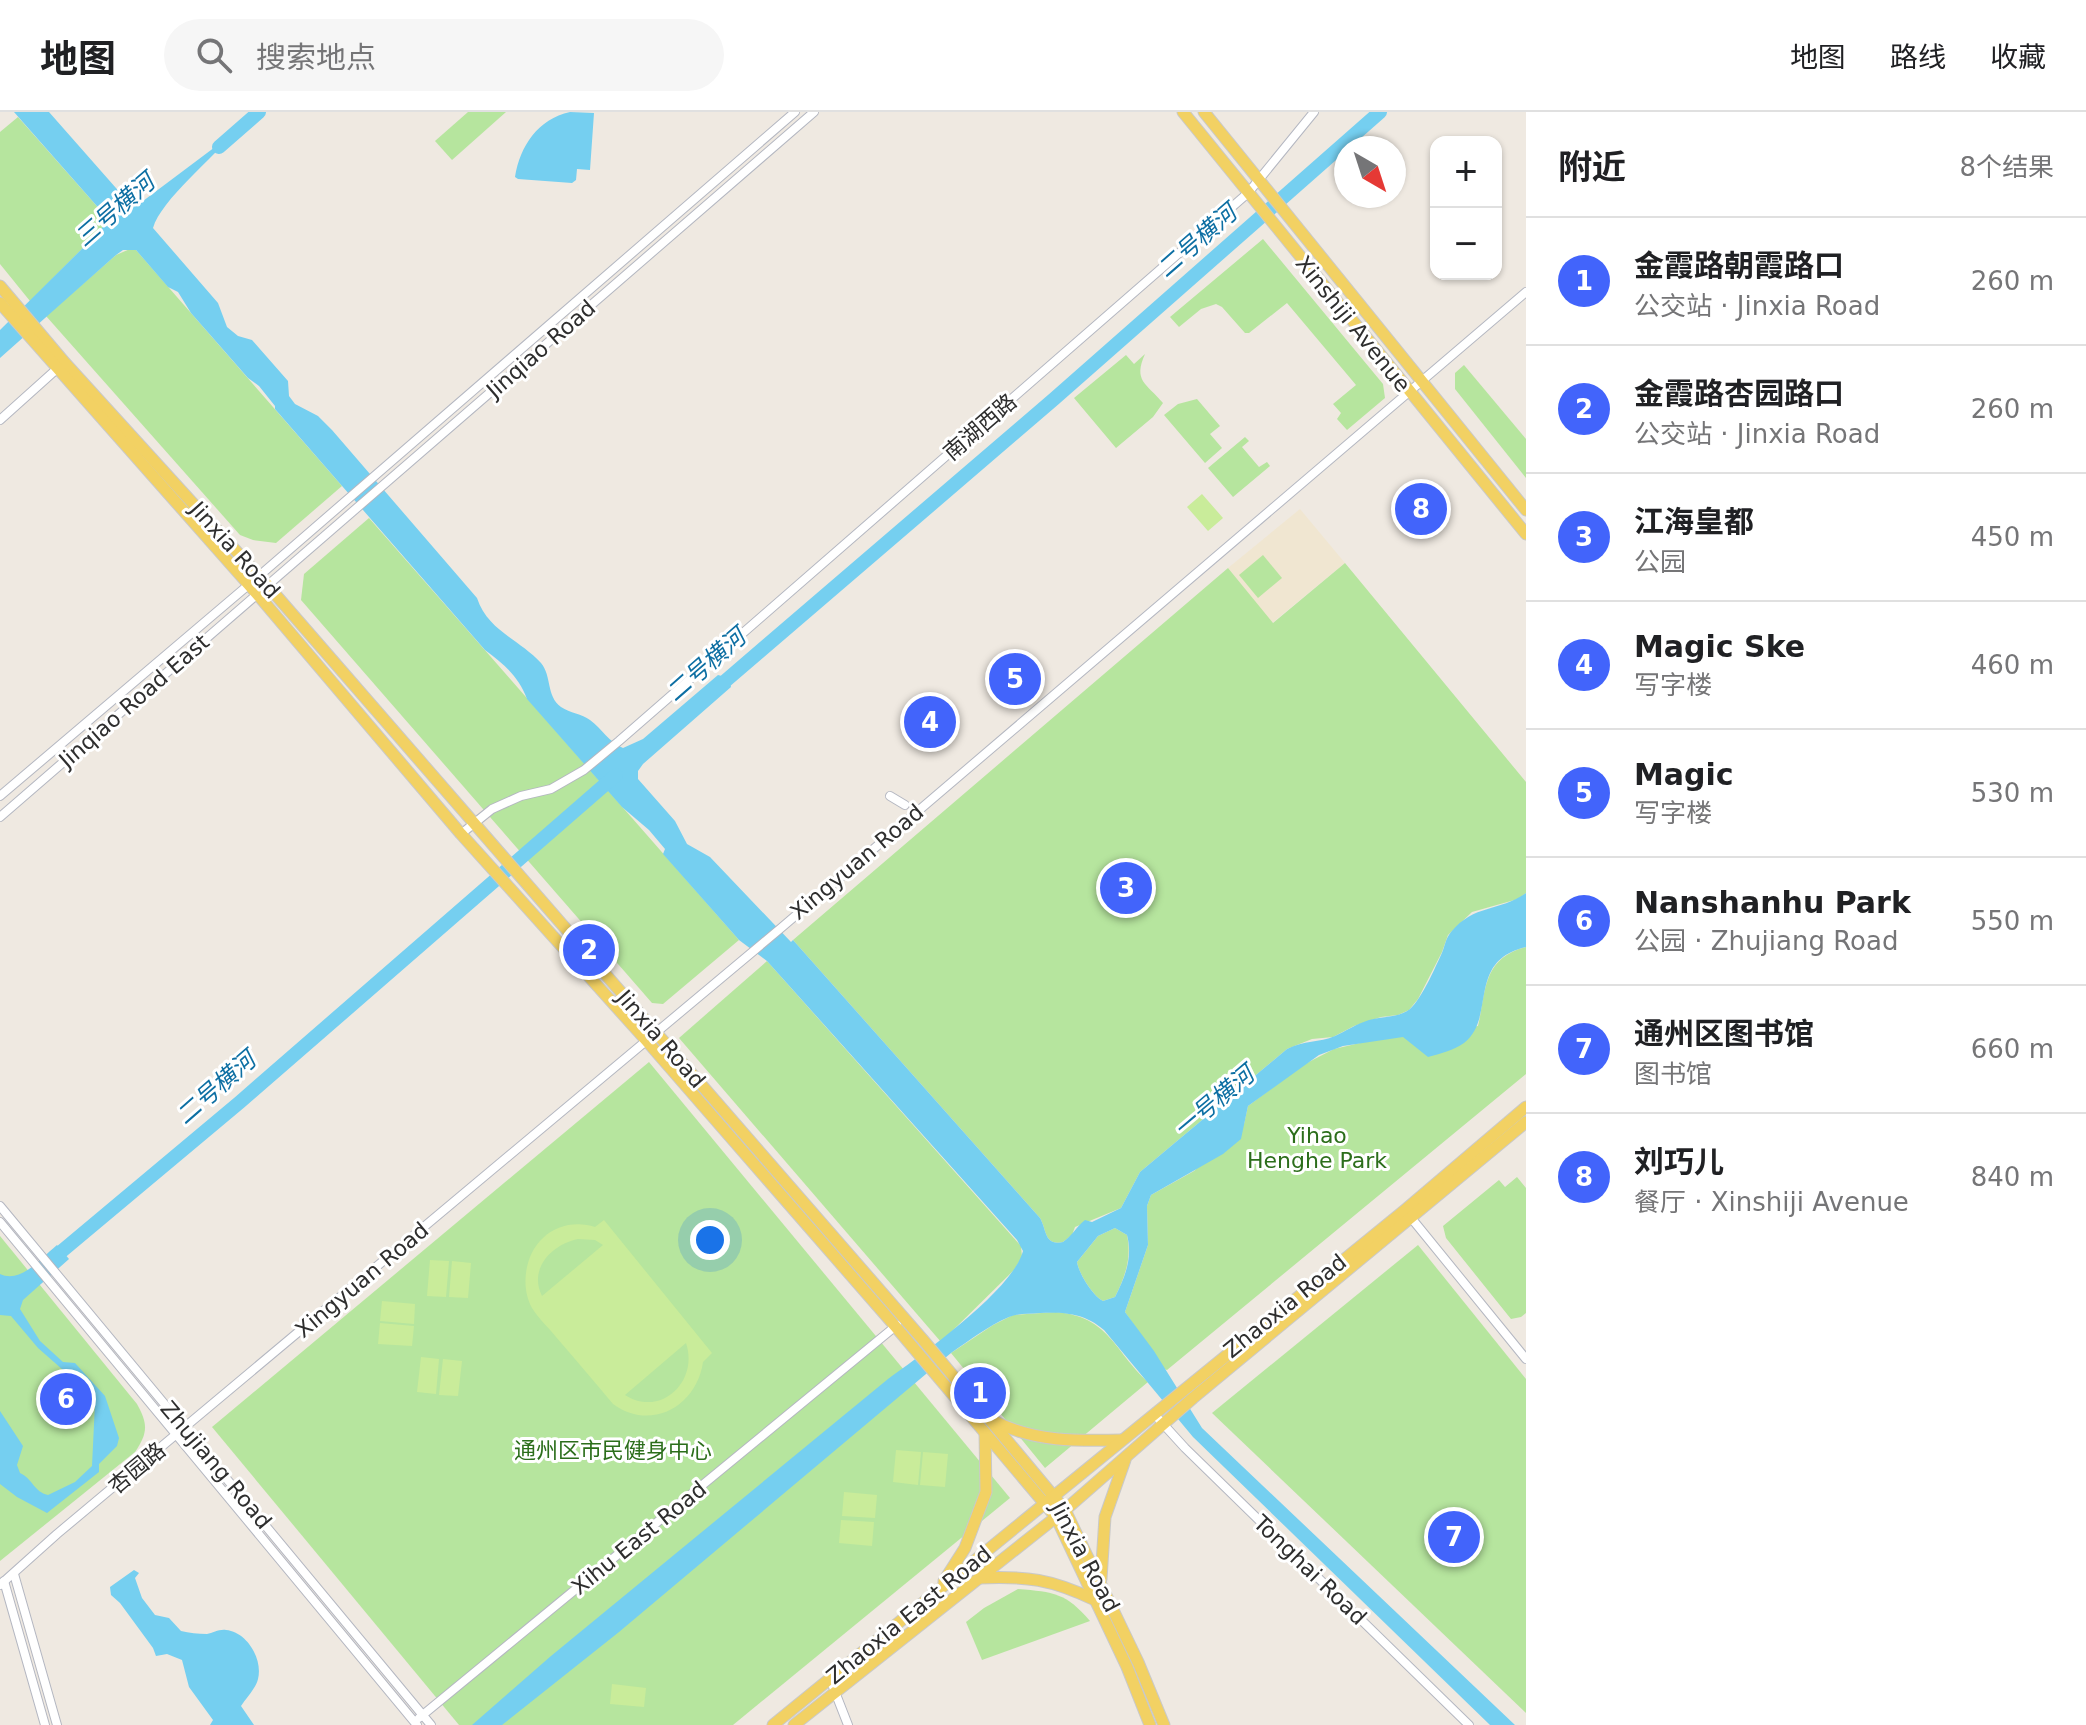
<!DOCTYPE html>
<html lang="zh">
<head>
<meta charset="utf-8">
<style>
	body { margin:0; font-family:"DejaVu Sans","Noto Sans SC",sans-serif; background:#f6f6f6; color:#202124 }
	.controls { position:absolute; right:24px; top:24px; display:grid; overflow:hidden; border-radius:16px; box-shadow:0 2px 6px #0004 }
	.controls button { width:72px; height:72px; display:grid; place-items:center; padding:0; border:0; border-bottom:2px solid #e0e0e0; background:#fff; color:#202124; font:40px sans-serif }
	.compass { position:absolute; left:1334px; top:24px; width:72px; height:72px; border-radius:50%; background:#fff; box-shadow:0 2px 6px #0004; rotate:141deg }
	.you { position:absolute; left:710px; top:1128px; width:28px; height:28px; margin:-20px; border:6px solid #fff; border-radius:50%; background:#1a73e8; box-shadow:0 0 0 12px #1a73e833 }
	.badge { display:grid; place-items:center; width:52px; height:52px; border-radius:50%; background:#4264fb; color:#fff; font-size:26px; font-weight:700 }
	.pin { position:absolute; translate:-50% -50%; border:4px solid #fff; box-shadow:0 2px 8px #0006 }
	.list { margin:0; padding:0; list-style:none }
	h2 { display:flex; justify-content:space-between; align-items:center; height:104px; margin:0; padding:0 32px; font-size:34px }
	h2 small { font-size:26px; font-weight:400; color:#757577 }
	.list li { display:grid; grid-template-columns:52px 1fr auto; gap:24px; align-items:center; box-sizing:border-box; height:128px; padding:0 32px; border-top:2px solid #e0e0e0 }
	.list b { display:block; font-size:30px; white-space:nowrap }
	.list p { margin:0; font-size:26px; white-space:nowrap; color:#757577 }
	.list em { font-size:26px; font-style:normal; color:#757577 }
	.icon { flex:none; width:44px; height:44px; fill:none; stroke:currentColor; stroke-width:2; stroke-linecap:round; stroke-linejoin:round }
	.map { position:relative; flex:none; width:1526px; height:1613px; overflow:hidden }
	header { display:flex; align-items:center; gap:48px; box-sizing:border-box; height:112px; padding:0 40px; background:#fff; border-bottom:2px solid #e0e0e0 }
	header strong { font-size:38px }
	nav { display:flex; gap:44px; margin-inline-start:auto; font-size:28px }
	.search { width:560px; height:72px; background:#f6f6f6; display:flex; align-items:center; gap:20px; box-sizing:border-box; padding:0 28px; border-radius:44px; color:#757577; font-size:30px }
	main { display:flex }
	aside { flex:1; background:#fff }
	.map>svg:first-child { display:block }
	.education { fill:#f0e6d1 }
	.green { fill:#b6e59e }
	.pitch { fill:#c9ec9a; fill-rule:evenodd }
	.water { fill:#75cff0; fill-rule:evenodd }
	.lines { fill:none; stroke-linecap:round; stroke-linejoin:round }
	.river { stroke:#75cff0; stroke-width:14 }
	.minor-casing { stroke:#b4b7c1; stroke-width:10 }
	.major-casing { stroke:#c9c9c9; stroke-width:13 }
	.minor { stroke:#fff; stroke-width:8 }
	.major { stroke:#f2d163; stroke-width:11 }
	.labels { text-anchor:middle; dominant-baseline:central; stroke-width:6; stroke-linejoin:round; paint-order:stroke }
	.street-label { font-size:22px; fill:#2e2e2e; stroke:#fff }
	.park-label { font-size:22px; fill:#2c6e1b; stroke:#fff }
	.water-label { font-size:24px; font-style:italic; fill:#0d6fa3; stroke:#fff }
</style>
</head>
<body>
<header>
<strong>地图</strong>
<div class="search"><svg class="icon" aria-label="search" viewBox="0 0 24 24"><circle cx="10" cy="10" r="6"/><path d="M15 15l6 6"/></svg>搜索地点</div>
<nav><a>地图</a><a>路线</a><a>收藏</a></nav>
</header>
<main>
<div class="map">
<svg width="1526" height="1613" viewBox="0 0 1526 1613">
	<rect width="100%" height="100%" fill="#efe9e1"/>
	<path class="education" d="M1300,397L1345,451L1272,511L1228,456Z"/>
	<g class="green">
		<path d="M468,0H506L452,48L435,29Z"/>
		<path d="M18,5L103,101L104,115L30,189L0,152V20Z"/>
		<path d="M1263,127L1383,272L1385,286L1347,318L1337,307L1341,301L1333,292L1356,273L1287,191L1249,221H1245L1222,195L1216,192L1201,197L1179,215L1170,205Z"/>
		<path d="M130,137L136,138L342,374L276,431L253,428L240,423L46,204L116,143Z"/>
		<path d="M1145,242C1133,269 1146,271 1163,291L1153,305L1116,336L1074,286L1126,243L1134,252Z"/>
		<path d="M1464,253L1526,327V366L1455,277V261Z"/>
		<path d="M1197,287L1220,314L1210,322L1222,336L1205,351L1164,303L1178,292Z"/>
		<path d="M1245,325L1249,329L1242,335L1259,355L1267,350L1270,354L1233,385L1208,356Z"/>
		<path d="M369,406L739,828L663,892L652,891L301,488L304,462Z"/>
		<path d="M1263,443L1282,466L1258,486L1239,463Z"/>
		<path d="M1345,451L1526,670V781L1518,787L1472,800L1448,823L1442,840L1418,887L1409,898L1398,903L1381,905L1354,914L1333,925L1312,927L1287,937L1140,1060L1121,1096L1075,1115L1072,1123L1063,1130C1044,1134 1047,1118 1040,1106L793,828L1228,456L1273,511Z"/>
		<path d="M1526,835V962L1167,1258L1164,1257L1125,1200L1148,1133L1147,1094L1151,1083L1194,1059L1244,1012L1248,994L1303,953L1334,937L1373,928L1478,914C1486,880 1482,846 1526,835Z"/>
		<path d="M767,849L1021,1134L1022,1145L1014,1158L941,1230L679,926Z"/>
		<path d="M649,950L1010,1386L733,1613H459L212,1315Z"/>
		<path d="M1517,1065L1526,1076V1201L1521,1205L1511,1207L1446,1126L1443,1114L1499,1068L1505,1075Z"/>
		<path d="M1115,1116L1127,1123C1132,1146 1125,1165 1115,1185L1103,1189C1093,1184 1079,1162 1077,1150L1098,1124Z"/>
		<path d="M0,1124L137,1292C148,1312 148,1321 135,1340L0,1449Z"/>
		<path d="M1418,1133L1526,1267V1601L1212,1301Z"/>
		<path d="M1056,1200C1110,1205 1113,1238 1148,1270L1045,1356L951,1241L993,1213L1013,1203Z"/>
		<path d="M1018,1477C1054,1480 1066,1481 1090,1509L982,1548L966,1510L984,1496Z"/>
	</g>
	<g class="pitch">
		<path d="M1202,382L1223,406L1208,419L1187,395Z"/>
		<path d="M604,1108L712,1241L703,1250C697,1294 651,1320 613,1292C594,1269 575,1247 556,1225C549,1216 538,1206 532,1196C520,1175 525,1142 543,1126C556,1113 577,1109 595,1115ZM578,1127L595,1128L603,1133L542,1184C528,1156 553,1132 578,1127ZM686,1231C699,1269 661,1306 625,1283Z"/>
		<path d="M430,1148L449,1149L446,1185L427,1184Z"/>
		<path d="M452,1149L471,1151L468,1186L449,1185Z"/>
		<path d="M382,1189L415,1192L414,1212L380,1209Z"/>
		<path d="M380,1211L414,1214L412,1234L378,1232Z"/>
		<path d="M421,1245L439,1247L436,1282L417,1280Z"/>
		<path d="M443,1247L462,1249L458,1284L439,1283Z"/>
		<path d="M896,1338L921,1340L918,1373L893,1370Z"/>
		<path d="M923,1340L948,1342L945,1375L920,1373Z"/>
		<path d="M844,1380L877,1383L875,1406L842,1404Z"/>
		<path d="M841,1408L874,1410L872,1434L839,1431Z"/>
		<path d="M612,1572L646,1576L644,1595L610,1592Z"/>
	</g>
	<g class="water">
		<path d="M14,0H49L123,84L131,91L139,92L235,20C214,45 161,88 153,116L218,191L227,215L238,224L252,228L288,269L289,284L295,292L318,304L332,318L477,486C488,519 519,527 541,551C552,564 546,584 561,595C570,601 582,602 590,608C602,617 609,630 623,636L643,627L718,563L729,566L731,575L643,652L638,659V667L675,709L687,732L710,745L791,830L793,828L1040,1106C1047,1118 1044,1134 1063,1130C1072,1124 1076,1115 1085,1108L1092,1110L1121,1096L1140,1060L1287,937C1304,928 1319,931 1335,924C1346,919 1356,912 1369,908C1382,904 1399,906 1410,897C1422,886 1434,858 1441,843C1445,835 1445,827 1451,820C1474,792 1499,800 1526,781V835C1466,849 1497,905 1464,931C1454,938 1440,942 1428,945L1403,925L1343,934L1319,943L1248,994L1241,1027L1223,1042L1151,1083L1147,1094L1148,1133L1125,1200L1154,1239L1202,1316L1515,1613H1490L1193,1325L1104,1218C1084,1201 1065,1200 1040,1201C1029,1202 1019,1201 1009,1205C988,1214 970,1228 951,1241L619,1520L502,1613H472L551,1544L888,1267C921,1243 1013,1178 1023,1139L1017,1128L767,849L739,828L663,742L665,737L649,718L622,695L527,587C519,565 504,552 485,538L275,297V294L259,274L248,266L191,201L178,180L168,175L136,138H123L116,143L0,246V218L97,122C104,115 106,111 103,101ZM1115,1116L1127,1123C1133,1146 1125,1165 1115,1185L1103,1189C1093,1184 1079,1162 1077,1150L1098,1124Z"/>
		<path d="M570,0L594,1L590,58L577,57L576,68L572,71L518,67L515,65C520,34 538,7 570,0Z"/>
		<path d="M57,1133L69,1147L23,1188L20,1197L40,1229L63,1250L75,1251L105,1284L119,1326L117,1334L99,1352V1360L47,1401L17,1385L0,1372V1299L23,1334L17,1353L20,1361C33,1367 34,1380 48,1383L75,1370L92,1354L95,1291L79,1272L38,1236L11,1204L0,1203V1162C21,1172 41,1146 57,1133Z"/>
		<path d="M134,1458L139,1461L135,1466L142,1486L155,1503L169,1506L181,1519C189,1521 198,1522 207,1522C213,1521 219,1517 226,1518C247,1520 263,1547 258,1567C256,1576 246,1586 241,1594L254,1613H210L213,1608L189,1575L182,1548L167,1542L156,1544L153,1536L120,1491L111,1483L110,1475Z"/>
	</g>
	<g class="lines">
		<g class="river">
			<path d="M219,35L259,0"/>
			<path d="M716,577L1054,287L1380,0"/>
			<path d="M62,1139L240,990L616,663"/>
		</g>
		<defs>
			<g id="minor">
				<path d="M0,308L59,255"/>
				<path d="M0,684L259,464L795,0"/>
				<path d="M890,684L905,693"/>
				<path d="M0,705L814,0"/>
				<path d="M461,722L492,697L521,684L551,677L584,658L619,629L1248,81L1314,0"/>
				<path d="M0,1094L431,1613"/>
				<path d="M1408,1102L1526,1247"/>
				<path d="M0,1110L417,1613"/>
				<path d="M1154,1302L1185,1336L1469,1613"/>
				<path d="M14,1462L57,1613"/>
				<path d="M4,1469L45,1613"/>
				<path d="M0,1473L57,1422L781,816L1526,180"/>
				<path d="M830,1567L848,1613"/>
				<path d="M419,1606L897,1213"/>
			</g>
			<g id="major">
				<path d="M1183,0L1526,422"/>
				<path d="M1204,0L1526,398"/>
				<path d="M0,174L65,251L268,474L924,1229L1065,1398L1138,1550L1164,1613"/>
				<path d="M0,191L258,483L461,722L646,928L895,1214L1056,1405L1127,1555L1150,1613"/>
				<path d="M994,1309C1034,1330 1077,1329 1121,1328"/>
				<path d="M979,1466C1027,1464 1051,1467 1095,1488"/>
				<path d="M1101,1467L1105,1405L1125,1348"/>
				<path d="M944,1469L965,1436L986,1380L985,1321"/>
				<path d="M773,1613L1405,1098L1526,995"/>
				<path d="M794,1613L1065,1398L1193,1286L1526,1010"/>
			</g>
		</defs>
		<use href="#minor" class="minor-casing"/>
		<use href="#major" class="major-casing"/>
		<use href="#minor" class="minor"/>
		<use href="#major" class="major"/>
	</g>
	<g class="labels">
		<g class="street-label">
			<text transform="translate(1353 212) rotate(51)">Xinshiji Avenue</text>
			<text transform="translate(541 237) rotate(-41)">Jinqiao Road</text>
			<text transform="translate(980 315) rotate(-41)">南湖西路</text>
			<text transform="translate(235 438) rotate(48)">Jinxia Road</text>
			<text transform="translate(134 589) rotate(-41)">Jinqiao Road East</text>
			<text transform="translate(857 750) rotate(-40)">Xingyuan Road</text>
			<text transform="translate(661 927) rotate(49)">Jinxia Road</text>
			<text transform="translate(362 1168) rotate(-40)">Xingyuan Road</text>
			<text transform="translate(1285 1194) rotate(-39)">Zhaoxia Road</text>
			<text transform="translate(216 1353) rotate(50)">Zhujiang Road</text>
			<text transform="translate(137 1356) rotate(-40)">杏园路</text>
			<text transform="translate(639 1426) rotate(-39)">Xihu East Road</text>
			<text transform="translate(1085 1445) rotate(62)">Jinxia Road</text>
			<text transform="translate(1310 1458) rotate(44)">Tonghai Road</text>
			<text transform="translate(909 1503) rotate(-39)">Zhaoxia East Road</text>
		</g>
		<g class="park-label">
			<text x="1317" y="1023">Yihao<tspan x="1317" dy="25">Henghe Park</tspan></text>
			<text x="613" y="1338">通州区市民健身中心</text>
		</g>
		<g class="water-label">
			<text transform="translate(115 98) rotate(-41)">三号横河</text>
			<text transform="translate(1197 129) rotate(-41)">二号横河</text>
			<text transform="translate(706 553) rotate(-41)">二号横河</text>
			<text transform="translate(216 976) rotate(-41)">二号横河</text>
			<text transform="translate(1214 990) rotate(-40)">一号横河</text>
		</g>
	</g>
</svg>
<div class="controls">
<button>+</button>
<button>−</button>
</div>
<svg class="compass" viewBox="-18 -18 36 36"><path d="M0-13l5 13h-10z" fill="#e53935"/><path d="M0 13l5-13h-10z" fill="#757577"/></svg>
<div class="you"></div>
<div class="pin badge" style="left:980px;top:1281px">1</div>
<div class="pin badge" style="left:589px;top:838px">2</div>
<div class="pin badge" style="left:1126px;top:776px">3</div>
<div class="pin badge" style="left:930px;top:610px">4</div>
<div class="pin badge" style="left:1015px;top:567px">5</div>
<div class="pin badge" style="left:66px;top:1287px">6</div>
<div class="pin badge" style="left:1454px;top:1425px">7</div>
<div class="pin badge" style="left:1421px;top:397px">8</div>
</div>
<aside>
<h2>附近<small>8个结果</small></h2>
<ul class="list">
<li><span class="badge">1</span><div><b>金霞路朝霞路口</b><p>公交站 · Jinxia Road</p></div><em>260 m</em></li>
<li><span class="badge">2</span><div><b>金霞路杏园路口</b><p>公交站 · Jinxia Road</p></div><em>260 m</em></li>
<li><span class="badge">3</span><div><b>江海皇都</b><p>公园</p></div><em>450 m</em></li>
<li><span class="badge">4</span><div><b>Magic Ske</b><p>写字楼</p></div><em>460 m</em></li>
<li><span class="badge">5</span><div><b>Magic</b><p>写字楼</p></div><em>530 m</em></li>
<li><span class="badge">6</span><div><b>Nanshanhu Park</b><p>公园 · Zhujiang Road</p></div><em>550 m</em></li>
<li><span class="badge">7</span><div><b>通州区图书馆</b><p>图书馆</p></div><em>660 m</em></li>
<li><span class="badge">8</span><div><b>刘巧儿</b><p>餐厅 · Xinshiji Avenue</p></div><em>840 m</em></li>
</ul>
</aside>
</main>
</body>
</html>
